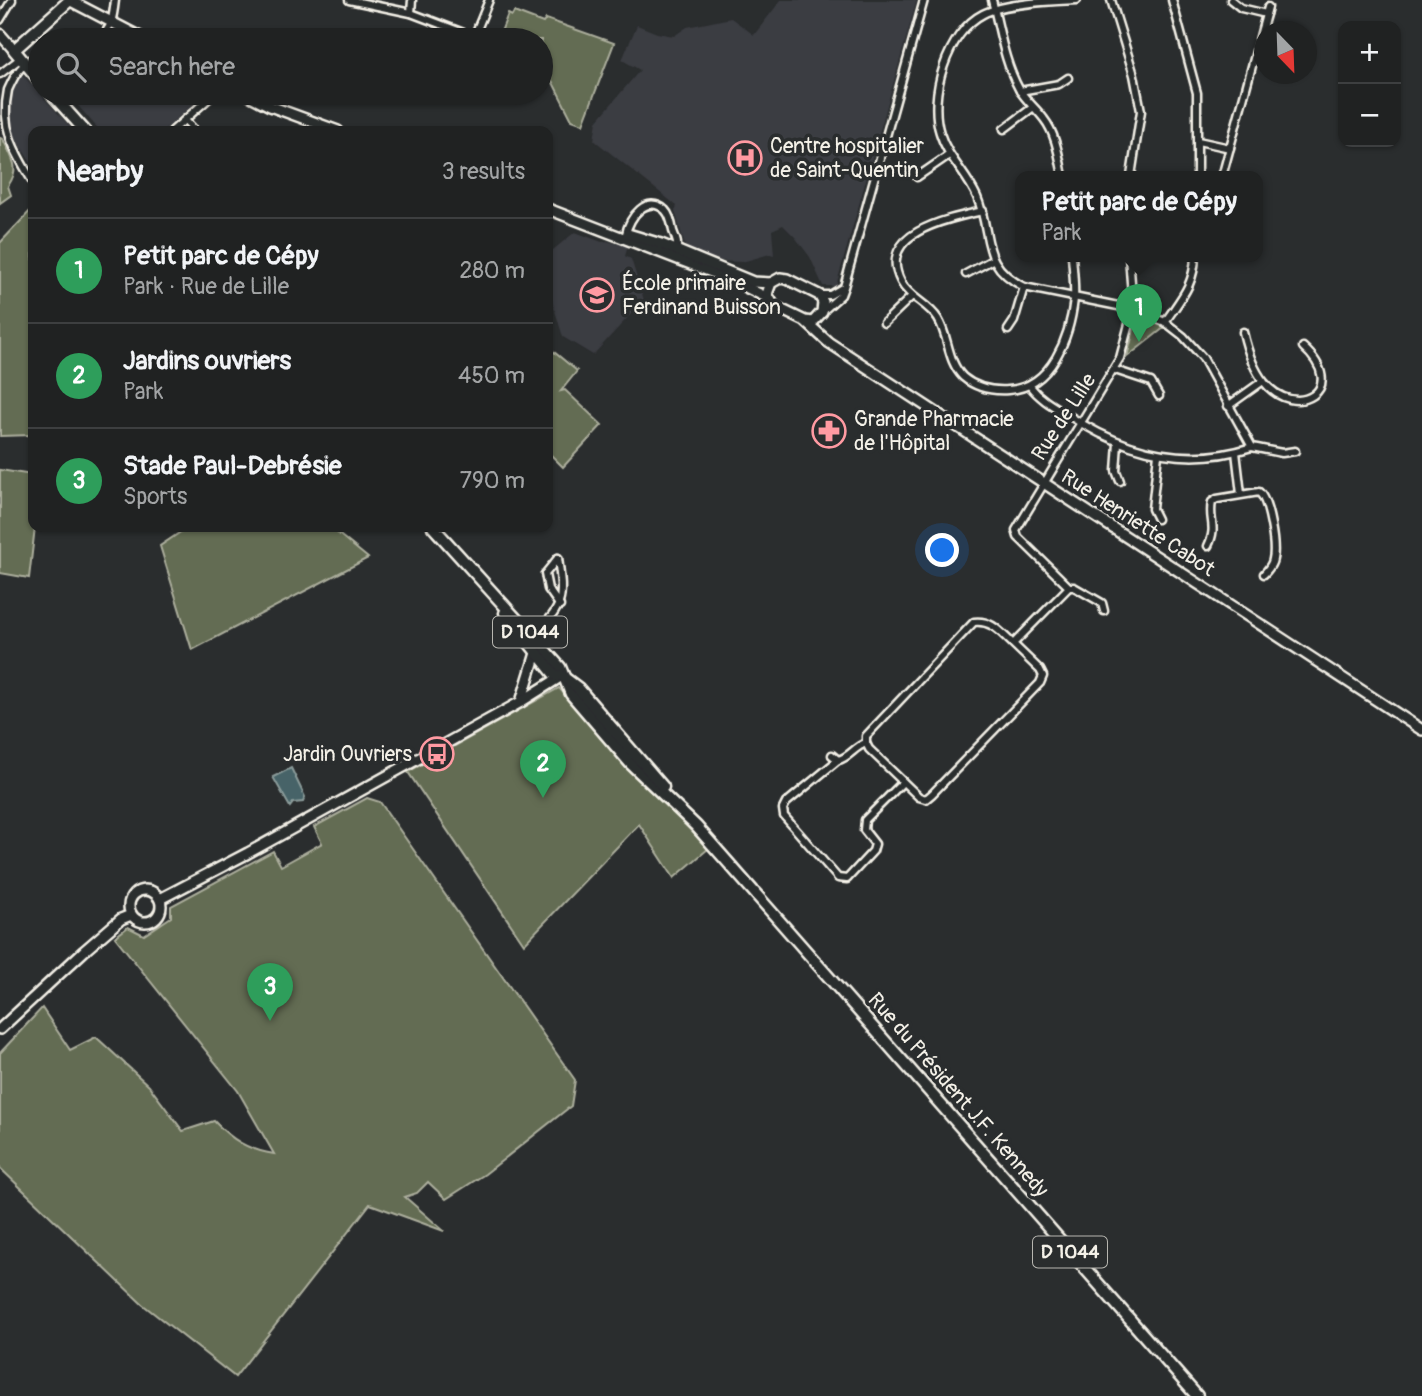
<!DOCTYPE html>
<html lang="en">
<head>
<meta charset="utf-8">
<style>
	body { margin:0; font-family:Pangolin,sans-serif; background:#2d2f2f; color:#f1f3f6 }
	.controls { position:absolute; right:21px; top:21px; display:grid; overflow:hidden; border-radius:14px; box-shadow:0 2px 5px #0004 }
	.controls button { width:63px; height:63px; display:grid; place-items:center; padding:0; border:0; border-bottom:2px solid #3d3f40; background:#202222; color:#f1f3f6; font:35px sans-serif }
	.compass { position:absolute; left:1254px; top:21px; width:63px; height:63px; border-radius:50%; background:#202222; box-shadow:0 2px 5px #0004; rotate:157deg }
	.you { position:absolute; left:943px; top:551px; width:24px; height:24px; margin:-18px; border:5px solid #fff; border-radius:50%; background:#1a73e8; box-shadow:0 0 0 10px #1a73e833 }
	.badge { display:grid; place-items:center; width:46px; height:46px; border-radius:50%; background:#0b8043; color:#fff; font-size:23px; font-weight:700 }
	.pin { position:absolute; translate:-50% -58px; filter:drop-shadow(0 2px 4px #0008) }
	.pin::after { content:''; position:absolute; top:37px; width:24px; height:21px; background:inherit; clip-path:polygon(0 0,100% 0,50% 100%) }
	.popup { position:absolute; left:1015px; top:171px; width:248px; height:91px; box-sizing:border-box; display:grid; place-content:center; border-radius:14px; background:#202222; filter:drop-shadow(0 2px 5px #0005); font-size:23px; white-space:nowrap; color:#a2a4a5 }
	.popup b { font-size:26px; color:#f1f3f6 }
	.popup::after { content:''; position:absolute; left:50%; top:100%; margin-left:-14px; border:14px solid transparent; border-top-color:#202222 }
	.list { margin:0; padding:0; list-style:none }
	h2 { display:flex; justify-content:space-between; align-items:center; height:91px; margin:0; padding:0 28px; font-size:30px }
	h2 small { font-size:23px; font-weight:400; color:#a2a4a5 }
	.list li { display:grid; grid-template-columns:46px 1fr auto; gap:21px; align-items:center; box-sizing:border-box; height:105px; padding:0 28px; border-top:2px solid #3d3f40 }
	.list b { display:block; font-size:26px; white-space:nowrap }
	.list p { margin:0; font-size:23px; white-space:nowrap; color:#a2a4a5 }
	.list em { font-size:23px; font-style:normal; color:#a2a4a5 }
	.icon { flex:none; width:38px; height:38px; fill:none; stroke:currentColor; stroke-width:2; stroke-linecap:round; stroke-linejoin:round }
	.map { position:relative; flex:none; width:1422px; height:1396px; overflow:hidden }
	.search { position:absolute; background:#202222; box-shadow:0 2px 5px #0004; left:28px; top:28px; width:525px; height:77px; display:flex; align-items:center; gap:18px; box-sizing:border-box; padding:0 24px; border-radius:38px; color:#a2a4a5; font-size:26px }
	.panel { position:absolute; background:#202222; box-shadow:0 2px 5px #0004; left:28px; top:126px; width:525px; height:406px; border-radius:14px }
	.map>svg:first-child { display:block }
	.built { fill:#3b3c42 }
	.green { fill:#636c52; stroke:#acae9d; stroke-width:2 }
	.water { fill:#466467; stroke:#8c9c9b; stroke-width:2 }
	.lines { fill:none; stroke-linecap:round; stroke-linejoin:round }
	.street-casing { stroke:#f4f1e8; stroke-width:11 }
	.secondary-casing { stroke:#f4f1e8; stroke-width:14 }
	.primary-casing { stroke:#f4f1e8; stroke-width:15 }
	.street { stroke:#2a2d2e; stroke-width:6 }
	.secondary { stroke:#2a2d2e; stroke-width:9 }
	.primary { stroke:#2a2d2e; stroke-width:10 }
	.labels { text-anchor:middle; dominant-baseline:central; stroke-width:7; stroke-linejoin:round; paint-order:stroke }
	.shield { fill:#2a2d2e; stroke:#b7b6b0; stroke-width:2 }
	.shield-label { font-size:19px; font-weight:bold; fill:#f4f1e8 }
	.poi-label { font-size:21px; fill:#f4f1e8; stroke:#2a2d2e; text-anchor:start }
	.street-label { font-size:21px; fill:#f4f1e8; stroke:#2a2d2e }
</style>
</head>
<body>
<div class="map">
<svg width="1422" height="1396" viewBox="0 0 1422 1396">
	<rect width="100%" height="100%" fill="#2a2d2e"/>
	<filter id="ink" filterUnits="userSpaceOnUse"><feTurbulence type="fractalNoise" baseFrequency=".0143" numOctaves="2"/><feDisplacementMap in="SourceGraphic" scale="14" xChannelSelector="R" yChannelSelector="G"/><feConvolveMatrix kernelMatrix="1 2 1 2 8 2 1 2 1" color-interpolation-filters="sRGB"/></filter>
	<g filter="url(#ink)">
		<g class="built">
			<path d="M781,0H917L836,286H823L810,257L795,237L783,225L772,230L774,255L770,254L742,262L716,261L685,246L675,211L677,206L594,140L597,121L640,70L622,60L637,25L657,33L674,36L687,27L731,18L754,35Z"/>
			<path d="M13,70L21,73L74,131H33V166L0,114V104Z"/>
			<path d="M83,93H206L163,131H100L74,101Z"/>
			<path d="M575,232L602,242L607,241L628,246L625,256L631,259L644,300L593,355L563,337L549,291L551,287L548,274V254Z"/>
		</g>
		<g class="green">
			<path d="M514,12L543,23L546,19L614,43L583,124L572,120L541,59V40H509L499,37L508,14L512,16Z"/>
			<path d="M0,138L3,139C12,159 21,167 8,186L11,195L0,203Z"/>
			<path d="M33,208V435L0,436V243Z"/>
			<path d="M1137,317L1165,327L1127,357Z"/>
			<path d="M548,347L577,371L561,391L565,390L602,425L563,467L548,452Z"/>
			<path d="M0,470L33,475L35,527L29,578L0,573Z"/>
			<path d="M188,527H330L368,558L192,650L160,546Z"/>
			<path d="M559,688L708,849L674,878L639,824L524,944L408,772Z"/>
			<path d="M367,798L380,802L575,1080L571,1106L485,1174L446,1199L428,1182L417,1193L405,1197L444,1231L370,1204L235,1377L142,1304L0,1168V1053L42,1008L70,1050L96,1037L149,1086L183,1131L214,1121C232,1140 248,1150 274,1154L238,1091L115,937L128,927L144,935L171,917V906L273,851L281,866L322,843L314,827Z"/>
		</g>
		<path class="water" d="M291,768L305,797L303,802L293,803L290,807L273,777Z"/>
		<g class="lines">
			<defs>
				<g id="street">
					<path d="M349,0L411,13L474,37L489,0"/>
					<path d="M992,0C1000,30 1004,62 1019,89C1026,101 1036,108 1044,119C1056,134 1059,157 1063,176"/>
					<path d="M1077,0C1052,1 1005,3 983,14C947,32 928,97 940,133C947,157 967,174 977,197C993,236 979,264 1024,287L1133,309L1165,322L1183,336L1203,358L1252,447L1282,453L1295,451"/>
					<path d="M1111,0L1134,75L1141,111L1131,176"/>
					<path d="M1172,0L1197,93V176"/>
					<path d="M1231,0L1241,8L1266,14"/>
					<path d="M411,13L412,0"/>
					<path d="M0,20L12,0"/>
					<path d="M98,40C112,28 113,18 115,0"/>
					<path d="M26,63C16,72 13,79 8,90C0,127 14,151 33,182"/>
					<path d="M0,74L21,58"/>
					<path d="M1020,91L1059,84L1068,78"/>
					<path d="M185,120L195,131"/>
					<path d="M1004,129L1032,108"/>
					<path d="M172,131L215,93"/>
					<path d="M1198,141L1230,148"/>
					<path d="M1223,173L1268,7"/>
					<path d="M917,177L949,155"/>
					<path d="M983,211C951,218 875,232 901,282C909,298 928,303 938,319C949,337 947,361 963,377C976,388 992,391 1008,390C1052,388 1070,336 1074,299C1075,285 1073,270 1072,256"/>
					<path d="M626,234C629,217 647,194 665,210C670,215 672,225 673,231C676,239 679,245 676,253"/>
					<path d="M966,274L992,260"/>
					<path d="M819,295H830L842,288"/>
					<path d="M822,312L841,295L844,287L924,0"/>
					<path d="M1165,322C1181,298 1194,286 1195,256"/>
					<path d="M884,323L912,296"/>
					<path d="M1008,330L1014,321L1024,287"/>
					<path d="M1243,332C1247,349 1253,369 1264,382C1295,421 1351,390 1303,347"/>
					<path d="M1115,370L1151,382L1159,396"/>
					<path d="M1030,386C1040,399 1053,406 1068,415C1124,452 1186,468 1252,447"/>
					<path d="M1228,406L1263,381"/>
					<path d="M1118,443L1116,471L1120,481"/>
					<path d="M1236,452L1241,494"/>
					<path d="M1157,519L1152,509L1158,454"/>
					<path d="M1208,546C1218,525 1208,521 1212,502L1217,499L1259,492C1269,501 1276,546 1273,559C1272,566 1268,569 1264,574"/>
					<path d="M558,558L545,574L548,589L560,606"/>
					<path d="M1069,587H1074L1102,603L1104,611"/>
					<path d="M529,638C564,608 564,602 558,558"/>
					<path d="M1013,644C1000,632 992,620 974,622L866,736V743L869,749L919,797L926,799L932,794L1040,683L1043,676L1040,670L1013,644L1069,587L1018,537L1016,530L1120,358L1133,309L1129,256"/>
					<path d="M832,755L838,760C849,758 855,746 866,743"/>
					<path d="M838,760L786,803L783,809L784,816L838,878L847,879L873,851L875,844L864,830L865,820L903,782"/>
				</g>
				<g id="secondary">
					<path d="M69,0L146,40"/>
					<path d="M0,34L14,50"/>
					<path d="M245,93L270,106L338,131"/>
					<path d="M548,209L727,278L768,298"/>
					<path d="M628,234L661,244L753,282L771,283"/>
					<path d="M805,321L813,322L822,312L823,302L819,295L787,279L780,278L771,283L767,294L774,306L805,321L828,342L1422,730"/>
					<path d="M521,702L536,653"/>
					<circle cx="145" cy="906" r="16"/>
					<path d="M160,899L248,853L519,703L562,676"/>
					<path d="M0,1029L84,951L121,919L131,915"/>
				</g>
				<g id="primary">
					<path d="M40,81L14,50L70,0"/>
					<path d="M51,93L85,131"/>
					<path d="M433,527L560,667L571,694L631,764L696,826L1197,1396"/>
					<path d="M505,613L555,675L562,676L578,688L663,787"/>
				</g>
			</defs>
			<use href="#street" class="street-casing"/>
			<use href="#secondary" class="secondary-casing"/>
			<use href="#primary" class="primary-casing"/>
			<use href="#street" class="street"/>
			<use href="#secondary" class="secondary"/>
			<use href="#primary" class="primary"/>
		</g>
	</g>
	<defs>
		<symbol id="hospital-ring" viewBox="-11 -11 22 22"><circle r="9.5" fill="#2a2d2e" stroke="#ff9aa2" stroke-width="1.5"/><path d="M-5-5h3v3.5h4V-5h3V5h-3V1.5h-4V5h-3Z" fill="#ff9aa2"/></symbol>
		<symbol id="school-ring" viewBox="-11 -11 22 22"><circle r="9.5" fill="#2a2d2e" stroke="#ff9aa2" stroke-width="1.5"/><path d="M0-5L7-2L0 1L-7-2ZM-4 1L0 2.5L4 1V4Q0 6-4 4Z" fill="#ff9aa2"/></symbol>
		<symbol id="pharmacy-ring" viewBox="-11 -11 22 22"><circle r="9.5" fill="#2a2d2e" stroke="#ff9aa2" stroke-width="1.5"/><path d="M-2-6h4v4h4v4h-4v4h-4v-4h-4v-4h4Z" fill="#ff9aa2"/></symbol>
		<symbol id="bus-ring" viewBox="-11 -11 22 22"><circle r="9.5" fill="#2a2d2e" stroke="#ff9aa2" stroke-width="1.5"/><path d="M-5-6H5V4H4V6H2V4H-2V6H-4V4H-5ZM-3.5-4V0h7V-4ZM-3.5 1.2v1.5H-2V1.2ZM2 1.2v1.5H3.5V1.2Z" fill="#ff9aa2"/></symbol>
	</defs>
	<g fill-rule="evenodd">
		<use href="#hospital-ring" x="726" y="139" width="38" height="38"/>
		<use href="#school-ring" x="578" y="276" width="38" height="38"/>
		<use href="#pharmacy-ring" x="810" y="412" width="38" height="38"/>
		<use href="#bus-ring" x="418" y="735" width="38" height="38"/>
	</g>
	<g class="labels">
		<g class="shield">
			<rect x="493" y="616.5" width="74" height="31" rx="5"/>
			<rect x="1033" y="1236.5" width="74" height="31" rx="5"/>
		</g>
		<g class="shield-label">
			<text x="530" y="632">D 1044</text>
			<text x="1070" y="1252">D 1044</text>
		</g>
		<g class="poi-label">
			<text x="770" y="146">Centre hospitalier<tspan x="770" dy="24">de Saint-Quentin</tspan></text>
			<text x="622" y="283">École primaire<tspan x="622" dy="24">Ferdinand Buisson</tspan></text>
			<text x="854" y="419">Grande Pharmacie<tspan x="854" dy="24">de l'Hôpital</tspan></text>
			<text x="412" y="754" text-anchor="end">Jardin Ouvriers</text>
		</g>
		<g class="street-label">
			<text transform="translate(1064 417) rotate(-57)">Rue de Lille</text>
			<text transform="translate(1138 523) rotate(33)">Rue Henriette Cabot</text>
			<text transform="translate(958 1095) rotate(49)">Rue du Président J.F. Kennedy</text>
		</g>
	</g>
</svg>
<div class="controls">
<button>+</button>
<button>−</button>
</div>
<svg class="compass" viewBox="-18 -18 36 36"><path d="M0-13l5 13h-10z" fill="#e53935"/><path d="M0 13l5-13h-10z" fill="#a2a4a5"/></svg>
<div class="you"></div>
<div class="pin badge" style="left:1139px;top:342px;background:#2e9e5b">1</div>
<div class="popup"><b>Petit parc de Cépy</b>Park</div>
<div class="pin badge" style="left:543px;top:798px;background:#2e9e5b">2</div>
<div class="pin badge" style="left:270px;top:1021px;background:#2e9e5b">3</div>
<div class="search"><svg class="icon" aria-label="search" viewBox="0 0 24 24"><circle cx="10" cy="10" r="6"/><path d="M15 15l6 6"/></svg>Search here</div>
<section class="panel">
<h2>Nearby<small>3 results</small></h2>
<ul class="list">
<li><span class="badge" style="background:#2e9e5b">1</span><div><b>Petit parc de Cépy</b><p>Park · Rue de Lille</p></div><em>280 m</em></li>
<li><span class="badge" style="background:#2e9e5b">2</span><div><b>Jardins ouvriers</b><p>Park</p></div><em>450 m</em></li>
<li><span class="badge" style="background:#2e9e5b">3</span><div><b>Stade Paul-Debrésie</b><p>Sports</p></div><em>790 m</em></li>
</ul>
</section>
</div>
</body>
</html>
